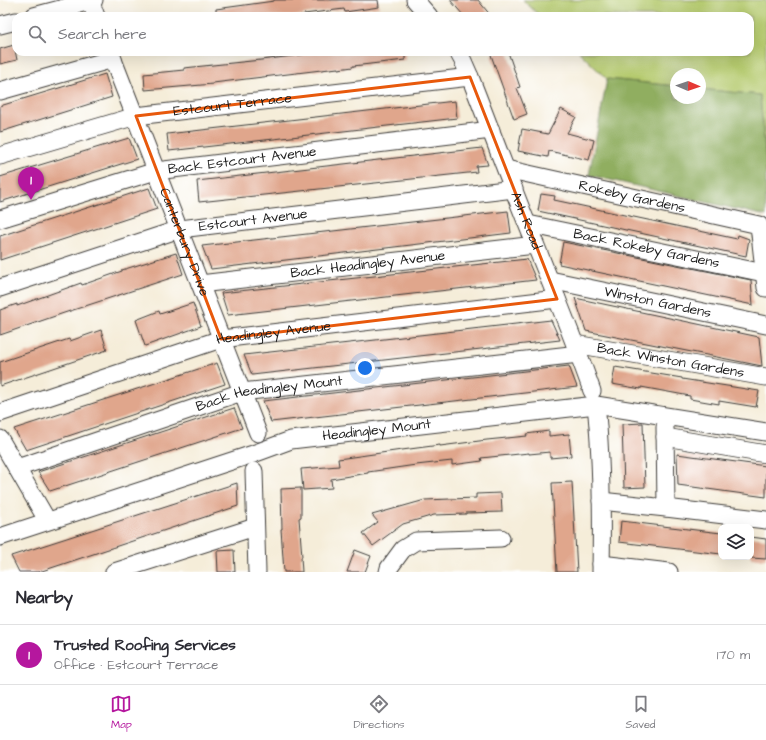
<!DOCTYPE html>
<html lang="en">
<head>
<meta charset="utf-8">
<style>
	body { margin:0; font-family:"Architects Daughter",sans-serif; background:#f7f7f7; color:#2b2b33 }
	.controls { position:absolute; right:12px; bottom:12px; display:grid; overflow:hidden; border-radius:8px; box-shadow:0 4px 16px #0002 }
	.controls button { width:36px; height:36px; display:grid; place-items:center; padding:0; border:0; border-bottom:1px solid #e1e1e2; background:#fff; color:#2b2b33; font:20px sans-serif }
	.compass { position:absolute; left:670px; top:68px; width:36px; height:36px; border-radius:50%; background:#fff; box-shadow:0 4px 16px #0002; rotate:92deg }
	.you { position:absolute; left:365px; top:368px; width:14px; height:14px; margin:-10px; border:3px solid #fff; border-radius:50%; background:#1a73e8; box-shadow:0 0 0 6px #1a73e833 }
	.badge { display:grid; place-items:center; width:26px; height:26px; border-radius:50%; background:#b5179e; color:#fff; font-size:13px; font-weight:700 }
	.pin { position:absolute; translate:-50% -33px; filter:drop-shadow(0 1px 2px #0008) }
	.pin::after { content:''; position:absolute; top:21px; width:14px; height:12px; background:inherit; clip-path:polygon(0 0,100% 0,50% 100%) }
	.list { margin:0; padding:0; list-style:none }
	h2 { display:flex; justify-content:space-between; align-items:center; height:52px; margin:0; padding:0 16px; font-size:17px }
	h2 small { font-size:13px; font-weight:400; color:#7c7c81 }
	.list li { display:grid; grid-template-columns:26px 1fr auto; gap:12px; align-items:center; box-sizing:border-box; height:60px; padding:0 16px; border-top:1px solid #e1e1e2 }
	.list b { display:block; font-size:15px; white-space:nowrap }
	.list p { margin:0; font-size:13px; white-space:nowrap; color:#7c7c81 }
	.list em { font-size:13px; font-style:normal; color:#7c7c81 }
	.icon { flex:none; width:22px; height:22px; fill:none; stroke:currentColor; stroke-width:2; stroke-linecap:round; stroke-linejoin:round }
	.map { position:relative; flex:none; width:766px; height:572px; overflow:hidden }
	.search { position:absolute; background:#fff; box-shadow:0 4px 16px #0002; left:12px; right:12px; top:12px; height:44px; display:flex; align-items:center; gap:10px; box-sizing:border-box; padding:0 14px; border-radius:12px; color:#7c7c81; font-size:15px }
	.sheet { height:112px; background:#fff }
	nav { display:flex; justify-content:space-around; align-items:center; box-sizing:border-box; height:56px; border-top:1px solid #e1e1e2; background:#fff; font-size:11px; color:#7c7c81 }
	nav a { display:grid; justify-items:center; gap:2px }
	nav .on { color:#b5179e }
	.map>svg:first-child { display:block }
	.green { fill:#b5ca6e; stroke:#687345 }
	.forest { fill:#90ae61; stroke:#56653e }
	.building { fill:#e0a68c }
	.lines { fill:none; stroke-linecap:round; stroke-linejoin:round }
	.minor-casing { stroke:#3d3b38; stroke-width:19 }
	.minor { stroke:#fff; stroke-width:17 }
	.marked { fill:none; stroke:#e8590c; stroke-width:3; stroke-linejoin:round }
	.labels { text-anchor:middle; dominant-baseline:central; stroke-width:3; stroke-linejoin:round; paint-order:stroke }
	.street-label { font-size:14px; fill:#1c1c1c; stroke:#fff }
</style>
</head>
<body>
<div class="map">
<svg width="766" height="572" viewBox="0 0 766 572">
	<rect width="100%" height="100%" fill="#fff"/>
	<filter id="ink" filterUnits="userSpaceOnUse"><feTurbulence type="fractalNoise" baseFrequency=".025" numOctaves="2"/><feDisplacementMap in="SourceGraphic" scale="8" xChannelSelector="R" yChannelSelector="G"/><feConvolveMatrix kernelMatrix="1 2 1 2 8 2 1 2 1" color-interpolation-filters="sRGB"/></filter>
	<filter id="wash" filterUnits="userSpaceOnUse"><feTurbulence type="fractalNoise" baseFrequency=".012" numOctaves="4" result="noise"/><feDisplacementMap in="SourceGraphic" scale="16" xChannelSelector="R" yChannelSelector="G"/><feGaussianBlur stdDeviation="0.9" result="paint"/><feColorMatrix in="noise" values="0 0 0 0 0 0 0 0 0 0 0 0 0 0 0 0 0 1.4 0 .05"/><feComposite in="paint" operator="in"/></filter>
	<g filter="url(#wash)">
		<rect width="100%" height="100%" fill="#f5edd9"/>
		<path class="green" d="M523,0H766V163L760,95L700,89V74H676V86L607,79L579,52H750V16H540Z"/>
		<path class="forest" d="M607,79L676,86V98H700V89L760,95L766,163V216L589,175Z"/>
		<g id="blocks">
			<g class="building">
				<path d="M274,0H378L379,7L345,12L344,9L304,14V15L295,16H216V9L274,1Z"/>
				<path d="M450,0H478L491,16H464Z"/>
				<path d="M14,45L17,60L0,64V49Z"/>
				<path d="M324,52H405V60L353,66V67L338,69V68L213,83V84L145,90L144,74L184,70V68L261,60Z"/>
				<path d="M499,52H508L520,87L517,88L527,114L514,119L491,55Z"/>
				<path d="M105,74L112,97L0,132V106Z"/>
				<path d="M455,101L457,118L169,151L167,134Z"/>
				<path d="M561,109L576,117L567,133L594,140L589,160L549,151L548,157L518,151L522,129L548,134Z"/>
				<path d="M129,138L137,159L0,202V177Z"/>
				<path d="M482,148L488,165L476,166L477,172L199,202L197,181Z"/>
				<path d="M149,188L157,209L0,260V236Z"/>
				<path d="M541,194L555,196L554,200L737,239L738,235L749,239L746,256L538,211Z"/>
				<path d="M508,211L511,233L211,269L202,246Z"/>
				<path d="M563,242L751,280L753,305L559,264Z"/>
				<path d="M176,253L183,274L64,313L0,335V310L17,304V306L81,283L82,285L122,271V270Z"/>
				<path d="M527,259L536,280L228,315L221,293Z"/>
				<path d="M575,298L759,337L762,366L586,331Z"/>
				<path d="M193,303L201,326L145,346L136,320L159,311L160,314Z"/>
				<path d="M551,320L560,340L252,375L244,355Z"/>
				<path d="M101,330L107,350L0,386V362L69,339L70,341Z"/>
				<path d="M217,363L225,384L26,450L14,429Z"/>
				<path d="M569,366L577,387L271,422L263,401Z"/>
				<path d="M615,367L682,378V379L759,391L756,407L719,401V404L690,399V396L641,387V389L612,384Z"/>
				<path d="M234,408L242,428L50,491L38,472Z"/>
				<path d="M643,423L645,487L624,488L622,424Z"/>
				<path d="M549,431V436L569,434L571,456L550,458V452L529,454V453L481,458L482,461L452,465V461L416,465L368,472V473L331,479L332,488L303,490L301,469L339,466L338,459L402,450L440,445V446L487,440L527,436L526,434Z"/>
				<path d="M677,454L766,466V497L678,485Z"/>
				<path d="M572,482L577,572H557L552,483Z"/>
				<path d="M237,483L238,506L39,572H19L11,556Z"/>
				<path d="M301,488V517L299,518L302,557H301L302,572H284L281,529H282L281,489Z"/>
				<path d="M501,493L502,512L466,513V514L434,515L403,524L373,546L363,533L378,522L372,515L425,500L476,498V494Z"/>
				<path d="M621,521L721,533V554L619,542Z"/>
				<path d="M751,537L766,539V559L751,558Z"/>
				<path d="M234,550L235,572H218L217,551Z"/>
				<path d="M355,550L371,556L365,572H347Z"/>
			</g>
		</g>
	</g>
	<g filter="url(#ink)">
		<use href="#blocks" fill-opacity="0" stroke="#3d3b38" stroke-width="1"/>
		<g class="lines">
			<defs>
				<g id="minor">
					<path d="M90,0L96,16"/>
					<path d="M415,0L429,16"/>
					<path d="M34,16L94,0"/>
					<path d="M0,25L16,21"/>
					<path id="s1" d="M110,52C160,179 209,306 258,433"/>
					<path id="s2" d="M458,52L463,61L470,77C492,133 513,190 536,246C555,294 575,342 592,391"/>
					<path d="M0,91L113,59"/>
					<path id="s3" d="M0,156L136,116L470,77"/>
					<path id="s4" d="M506,169L759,225L766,288"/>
					<path id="s5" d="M0,219L156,171L491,130"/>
					<path id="s6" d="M528,224L764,273"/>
					<path id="s7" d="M550,280L766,325"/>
					<path id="s8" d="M200,284L535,245"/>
					<path id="s9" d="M0,288L180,229L514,189"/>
					<path id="s10" d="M575,344L766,377"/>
					<path d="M596,405C602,460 602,516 601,572"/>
					<path id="s11" d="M0,413L221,339L557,299"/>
					<path d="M665,427L666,508"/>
					<path d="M665,437L766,454"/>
					<path d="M0,439L47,520"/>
					<path id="s12" d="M17,468L242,392L579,354"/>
					<path d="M254,471L257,572"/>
					<path d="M601,501L666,508L766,520"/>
					<path id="s13" d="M0,537L253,454L291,440L596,405L766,432"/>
					<path d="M601,564L669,572"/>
					<path d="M114,572L255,527"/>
					<path d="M388,572L389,568L403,549L416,541L501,538"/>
				</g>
			</defs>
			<use href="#minor" class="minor-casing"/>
			<use href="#minor" class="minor"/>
		</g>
	</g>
	<path class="marked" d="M470,77L557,299L221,339L136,116Z"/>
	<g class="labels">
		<g class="street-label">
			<text stroke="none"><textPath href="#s3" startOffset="239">Estcourt Terrace</textPath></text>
			<text stroke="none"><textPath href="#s5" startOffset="250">Back Estcourt Avenue</textPath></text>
			<text stroke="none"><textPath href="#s4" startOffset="129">Rokeby Gardens</textPath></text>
			<text stroke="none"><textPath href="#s9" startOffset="263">Estcourt Avenue</textPath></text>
			<text stroke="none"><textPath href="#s2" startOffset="182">Ash Road</textPath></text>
			<text stroke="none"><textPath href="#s1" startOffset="204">Canterbury Drive</textPath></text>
			<text stroke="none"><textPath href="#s6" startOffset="121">Back Rokeby Gardens</textPath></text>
			<text stroke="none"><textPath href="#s8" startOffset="169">Back Headingley Avenue</textPath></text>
			<text stroke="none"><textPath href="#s7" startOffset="110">Winston Gardens</textPath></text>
			<text stroke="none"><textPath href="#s11" startOffset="286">Headingley Avenue</textPath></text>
			<text stroke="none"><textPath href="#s10" startOffset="97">Back Winston Gardens</textPath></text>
			<text stroke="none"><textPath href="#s12" startOffset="264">Back Headingley Mount</textPath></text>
			<text stroke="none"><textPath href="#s13" startOffset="393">Headingley Mount</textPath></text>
		</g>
	</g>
</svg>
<div class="controls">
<button><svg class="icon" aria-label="layers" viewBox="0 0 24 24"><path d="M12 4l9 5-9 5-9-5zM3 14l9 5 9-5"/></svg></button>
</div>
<svg class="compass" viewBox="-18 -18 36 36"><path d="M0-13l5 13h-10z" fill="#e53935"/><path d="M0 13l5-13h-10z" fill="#7c7c81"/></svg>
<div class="you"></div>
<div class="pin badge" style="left:31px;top:200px">1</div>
<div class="search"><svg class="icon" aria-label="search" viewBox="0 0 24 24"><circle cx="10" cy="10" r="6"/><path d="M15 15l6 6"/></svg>Search here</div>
</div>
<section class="sheet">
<h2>Nearby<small></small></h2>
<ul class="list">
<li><span class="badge">1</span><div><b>Trusted Roofing Services</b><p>Office · Estcourt Terrace</p></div><em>170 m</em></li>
</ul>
</section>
<nav>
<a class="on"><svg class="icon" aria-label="map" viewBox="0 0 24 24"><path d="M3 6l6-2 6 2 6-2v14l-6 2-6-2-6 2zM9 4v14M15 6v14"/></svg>Map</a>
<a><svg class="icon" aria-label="directions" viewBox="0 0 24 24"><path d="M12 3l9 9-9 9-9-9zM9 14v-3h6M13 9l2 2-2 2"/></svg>Directions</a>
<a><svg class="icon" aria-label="saved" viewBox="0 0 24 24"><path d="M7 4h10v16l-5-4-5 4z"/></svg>Saved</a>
</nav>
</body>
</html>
